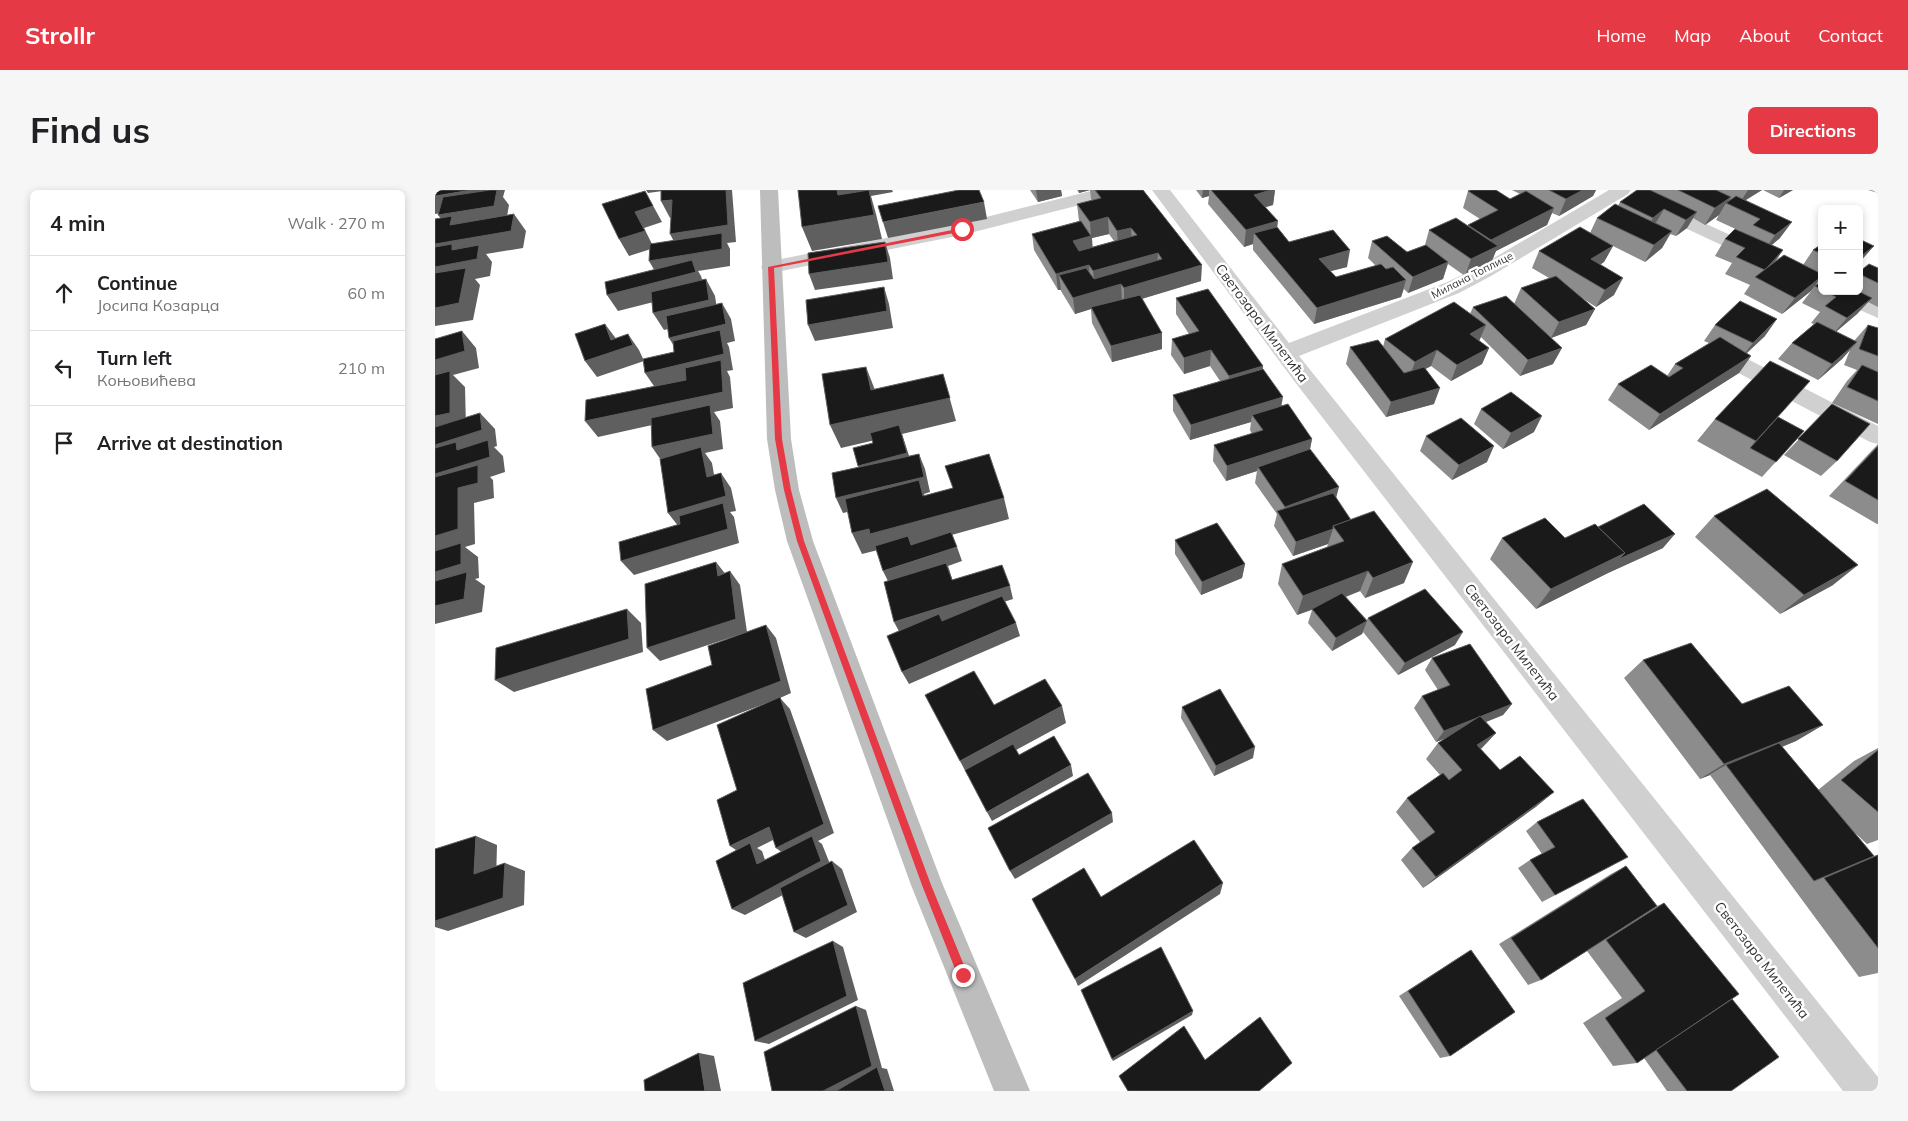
<!DOCTYPE html>
<html lang="en">
<head>
<meta charset="utf-8">
<style>
	body { margin:0; font-family:Mulish,sans-serif; background:#f6f6f6; color:#202124 }
	.controls { position:absolute; right:15px; top:15px; display:grid; overflow:hidden; border-radius:8px; box-shadow:0 2px 8px #0003 }
	.controls button { width:45px; height:45px; display:grid; place-items:center; padding:0; border:0; border-bottom:1px solid #e0e0e0; background:#fff; color:#202124; font:25px sans-serif }
	.stop { position:absolute; width:15px; height:15px; margin:-11px; border:4px solid #e63946; border-radius:50%; background:#fff }
	.stop.end { background:#e63946; border-color:#fff; box-shadow:0 1px 5px #0008 }
	.list { margin:0; padding:0; list-style:none }
	h2 { display:flex; justify-content:space-between; align-items:center; height:65px; margin:0; padding:0 20px; font-size:21px }
	h2 small { font-size:16px; font-weight:400; color:#757577 }
	.list li { display:grid; grid-template-columns:32px 1fr auto; gap:15px; align-items:center; box-sizing:border-box; height:75px; padding:0 20px; border-top:1px solid #e0e0e0 }
	.list b { display:block; font-size:19px; white-space:nowrap }
	.list p { margin:0; font-size:16px; white-space:nowrap; color:#757577 }
	.list em { font-size:16px; font-style:normal; color:#757577 }
	.icon { flex:none; width:28px; height:28px; fill:none; stroke:currentColor; stroke-width:2; stroke-linecap:round; stroke-linejoin:round }
	.map { position:relative; flex:none; width:1443px; height:901px; overflow:hidden; border-radius:8px }
	header { display:flex; align-items:center; gap:30px; box-sizing:border-box; height:70px; padding:0 25px; background:#e63946; color:#fff }
	header strong { font-size:24px }
	nav { display:flex; gap:28px; margin-inline-start:auto; font-size:18px }
	.intro { display:flex; align-items:center; justify-content:space-between; box-sizing:border-box; height:120px; padding:0 30px }
	h1 { margin:0; font-size:35px }
	.button { padding:12px 22px; border-radius:8px; background:#e63946; color:#fff; font-size:18px; font-weight:700 }
	main { display:flex; gap:30px; padding:0 30px }
	aside { flex:1; background:#fff; border-radius:8px; box-shadow:0 2px 8px #0003 }
	.map>svg:first-child { display:block }
	.lines { fill:none; stroke-linecap:round; stroke-linejoin:round }
	.street { fill:#d0d0d0; fill-rule:evenodd }
	.secondary { fill:#bdbdbd; fill-rule:evenodd }
	.wall { fill:#8c8c8c; fill-rule:evenodd }
	.shaded-wall { fill:#5f5f5f }
	.building { fill:#1a1a1a; stroke:#5f5f5f }
	.route { fill:#e63946 }
	.labels { text-anchor:middle; dominant-baseline:central; stroke-width:5; stroke-linejoin:round; paint-order:stroke }
	.far-street-label { font-size:11px; fill:#333; stroke:#fff }
	.street-label { font-size:14px; fill:#333; stroke:#fff }
</style>
</head>
<body>
<header>
<strong>Strollr</strong>
<nav><a>Home</a><a>Map</a><a>About</a><a>Contact</a></nav>
</header>
<div class="intro"><h1>Find us</h1><a class="button">Directions</a></div>
<main>
<aside>
<h2>4 min<small>Walk · 270 m</small></h2>
<ul class="list">
<li><svg class="icon" aria-label="ahead" viewBox="0 0 24 24"><path d="M12 20V5M6 11l6-6 6 6"/></svg><div><b>Continue</b><p>Јосипа Козарца</p></div><em>60 m</em></li>
<li><svg class="icon" aria-label="left" viewBox="0 0 24 24"><path d="M17 20v-9H6M10 6l-5 5 5 5"/></svg><div><b>Turn left</b><p>Коњовићева</p></div><em>210 m</em></li>
<li><svg class="icon" aria-label="arrive" viewBox="0 0 24 24"><path d="M6 21V4h12l-3 4 3 4H6"/></svg><div><b>Arrive at destination</b></div></li>
</ul>
</aside>
<div class="map">
<svg width="1443" height="901" viewBox="0 0 1443 901">
	<rect width="100%" height="100%" fill="#fff"/>
	<g class="lines">
		<g class="street">
			<path d="M660,0H691L688,4L527,45L336,83L329,81L326,77L329,73L336,71L527,33Z"/>
			<path d="M717,0H735L854,153L1010,93L1042,78L1174,0H1196L1193,4L1056,86L1024,103L864,166L1443,887V901H1408L860,192Z"/>
			<path d="M1221,11L1387,87V101L1380,99L1214,21L1212,17L1214,13Z"/>
			<path d="M1390,101H1418L1443,113V128L1393,106Z"/>
			<path d="M1283,156L1291,158L1443,236V254L1435,252L1275,168L1272,163L1275,158Z"/>
		</g>
		<path class="secondary" d="M325,0H343L356,249L364,300L378,351L507,693L595,901H559L476,695L352,351L340,300L332,249Z"/>
	</g>
	<g class="wall">
		<path d="M595,0H626L627,6L603,12Z"/>
		<path d="M642,0H708L766,91L707,109L727,143V159L677,172L657,133L656,119L640,124L626,101V100H623L599,60L597,44L644,31L642,14L657,10L656,9L655,0L644,3ZM674,44L679,51L657,57V48Z"/>
		<path d="M761,0H840L838,15L831,17L842,38L854,52L912,77L895,81L901,87L941,76L933,68L937,51L972,62L990,55L994,40L1033,36V35L1045,29L1028,18L1033,1L1075,9L1085,4L1077,0H1161L1158,6L1124,26L1117,23L1112,35L1061,61L1056,73L1030,86L1013,74L1008,89L973,103L969,99L966,107L879,134L818,60V54L809,57L773,14L774,6L767,8Z"/>
		<path d="M1216,0H1327L1311,10L1345,48L1337,55L1348,60L1339,73L1368,75L1378,60L1387,54V87L1376,101L1347,124L1309,104L1315,95L1290,84L1297,73L1280,66L1290,49L1305,41L1281,30L1284,25L1270,35L1258,28L1252,38L1241,46L1235,44L1227,58L1210,72L1178,56L1169,72L1165,75L1179,105L1161,117L1147,108L1160,119L1151,135L1116,148L1118,174L1085,186L1046,147L1044,151L1054,158L1047,174L1016,191L996,176L990,179L999,214L951,227L911,174L915,157H948L950,149L1035,124L1038,117L1079,114L1086,98L1114,88L1097,78L1104,61L1155,43L1162,28L1183,16L1185,12Z"/>
		<path d="M1328,0H1358L1344,8Z"/>
		<path d="M1433,0H1443V3Z"/>
		<path d="M1443,78V117L1433,112L1422,124L1401,142L1419,151L1433,135L1443,138V234L1397,213L1412,191L1422,180L1409,175L1415,160L1407,169L1383,190L1343,169L1357,153L1379,134L1376,133L1385,122L1367,113L1380,96L1387,91V101H1424V82Z"/>
		<path d="M741,108L828,176V179L847,216L877,249L875,259L901,308L916,330L969,393L930,408L925,401L911,407L932,430L933,428L1020,455L963,485L928,442L927,444L897,461L873,433L877,420L862,425L843,394L847,374L892,357L893,354L858,366L839,336L842,324L820,293L822,281L791,291L778,271L779,255L817,244L815,240L816,232L755,250L738,221V205L785,191L775,176L749,184L736,165L737,149L754,144L741,124Z"/>
		<path d="M1280,135L1330,146L1312,163L1316,166L1304,183L1214,240L1173,210L1183,194L1232,186L1240,174L1274,153L1269,151Z"/>
		<path d="M1397,214L1402,271L1386,286L1349,265Z"/>
		<path d="M1046,219L1099,242L1068,259L1039,234Z"/>
		<path d="M1343,227L1369,241L1327,287L1262,251L1280,229Z"/>
		<path d="M991,246L1052,272L1017,290L985,261Z"/>
		<path d="M1443,254V334H1442L1394,306Z"/>
		<path d="M1279,326L1398,395L1345,424L1260,347Z"/>
		<path d="M1067,348H1130L1228,358L1173,383L1101,419L1055,369Z"/>
		<path d="M740,350L810,374L807,388L766,405L740,364Z"/>
		<path d="M997,468L1077,514L1068,525L1051,532L1061,543L1045,559L1065,580L1102,616L988,698L966,670L977,658L985,652L961,622L972,608L1005,585L991,569L1003,553L1011,548L1001,552L979,518L987,506L1003,500L990,480Z"/>
		<path d="M1208,470L1307,514L1388,535L1361,551L1347,557L1383,600L1419,571L1443,558V650L1432,654L1419,642L1439,666L1443,665V783L1424,787L1275,585L1265,589L1189,488Z"/>
		<path d="M747,517L818,568L779,586L746,528Z"/>
		<path d="M1102,632L1178,675L1107,712L1083,678L1095,670L1107,664L1091,641Z"/>
		<path d="M1191,676L1222,716L1229,713L1297,809L1296,901H1232L1209,868L1202,873L1178,876L1148,833L1187,808L1152,761L1106,790L1093,795L1064,754L1176,684Z"/>
		<path d="M1036,760L1015,866L1005,868L964,806L1026,766Z"/>
	</g>
	<g class="shaded-wall">
		<path d="M37,0H70L68,7L74,15L71,32L79,24L91,41L88,58L51,64L57,72L55,86L40,89L45,95L38,130L0,136V54L16,41L3,25L59,15L0,24V6Z"/>
		<path d="M211,0H235L213,3Z"/>
		<path d="M291,0H297L301,52L292,53L295,59V76L263,81L266,86L270,99L183,121L172,105L224,88L214,71L244,61L235,44Z"/>
		<path d="M402,0H457L458,2L436,6L441,24L447,49L377,61L367,37Z"/>
		<path d="M601,0H626L627,6L603,12Z"/>
		<path d="M644,0H655L644,3Z"/>
		<path d="M768,0H774V6L767,8Z"/>
		<path d="M836,0H840L838,15L817,21L819,5Z"/>
		<path d="M1148,0H1161L1158,6L1124,26L1131,9Z"/>
		<path d="M1313,0H1327L1304,14Z"/>
		<path d="M1349,0H1358L1344,8Z"/>
		<path d="M210,1L227,32L209,38L219,58L194,66L184,49Z"/>
		<path d="M1296,7L1292,14L1291,13L1284,25L1270,35L1280,18Z"/>
		<path d="M237,10L245,26L235,28L226,11Z"/>
		<path d="M549,12L552,29L453,48L448,32Z"/>
		<path d="M1119,18L1112,35L1061,61L1056,73L1030,86L1036,69L1052,62L1056,50Z"/>
		<path d="M1229,19L1219,36L1208,44L1218,28Z"/>
		<path d="M1262,22L1252,38L1241,46L1251,30Z"/>
		<path d="M673,27L674,44L657,48L658,62L639,67L638,51L656,46L655,32Z"/>
		<path d="M843,31L841,47L819,43L818,54L809,57L811,40Z"/>
		<path d="M1357,32L1345,48L1328,62L1340,45Z"/>
		<path d="M696,38L697,54L683,57L682,41Z"/>
		<path d="M1237,41L1227,58L1210,72L1219,55Z"/>
		<path d="M450,52L455,68L458,89L380,100L374,84Z"/>
		<path d="M1178,56L1169,72L1147,86L1156,69Z"/>
		<path d="M1439,56L1424,73V68Z"/>
		<path d="M915,60L912,77L881,85L884,69Z"/>
		<path d="M1348,60L1337,76L1323,89L1330,80Z"/>
		<path d="M723,63L722,79L660,98L658,81Z"/>
		<path d="M1013,72L1008,89L973,103L978,87Z"/>
		<path d="M654,75L655,91L624,85L626,100H623L621,84Z"/>
		<path d="M767,75L766,91L689,114V98Z"/>
		<path d="M1387,86L1376,101L1347,124L1360,108Z"/>
		<path d="M1188,88L1179,105L1161,117L1170,100Z"/>
		<path d="M271,89L280,106L283,126L229,140L218,123Z"/>
		<path d="M971,90L966,107L879,134L882,118Z"/>
		<path d="M686,94L687,111L656,117V119L640,124L638,108Z"/>
		<path d="M449,97L454,114L458,138L380,151L373,135Z"/>
		<path d="M1437,108L1422,124L1398,144L1412,128Z"/>
		<path d="M287,113L296,129L300,151L292,153L294,157L298,180L292,181L295,187L298,218L279,222L285,231L288,259L270,263L277,273L282,302L228,273L217,257L276,222L163,247L150,231L221,199L210,183L244,164L234,148Z"/>
		<path d="M1160,119L1151,135L1116,148L1124,132Z"/>
		<path d="M1342,129L1330,146L1305,169L1318,153Z"/>
		<path d="M170,134L182,150L193,144L204,160L209,171L162,187L150,171L176,150Z"/>
		<path d="M1051,135L1044,151L1035,144Z"/>
		<path d="M27,141L41,158L44,178L18,185L30,197L31,238L45,223L60,239L62,256L59,257L68,266L70,282L55,287L58,290L59,308L39,313L40,354L30,357L43,367L44,388L40,389L50,396L47,422L0,434V170Z"/>
		<path d="M727,143V159L677,172L676,156Z"/>
		<path d="M1422,152L1407,169L1383,190L1397,174Z"/>
		<path d="M1054,158L1047,174L1016,191L1022,175Z"/>
		<path d="M1127,158L1118,174L1085,186L1093,170Z"/>
		<path d="M776,160L775,176L749,184V168Z"/>
		<path d="M1002,160L996,176L974,188L980,172Z"/>
		<path d="M1316,166L1304,183L1214,240L1225,224Z"/>
		<path d="M828,176L826,192L792,202L794,186Z"/>
		<path d="M431,177L440,200H436Z"/>
		<path d="M508,184L521,231L467,244L478,278L430,291L423,276L466,244L406,258L395,235Z"/>
		<path d="M1005,198L999,214L951,227L956,212Z"/>
		<path d="M848,207L845,223L817,225L816,232L755,250L756,235Z"/>
		<path d="M1107,226L1099,242L1068,259L1076,243Z"/>
		<path d="M877,249L874,264L823,277L822,281L791,291L792,276Z"/>
		<path d="M1059,256L1052,272L1017,290L1024,275Z"/>
		<path d="M484,264L490,279L495,302L489,304L492,312L569,308L574,329L477,356L443,360L427,364L417,343L488,304L408,323L401,308Z"/>
		<path d="M286,283L296,298L301,321L295,322L299,327L304,353L199,385L186,371L244,337L233,323Z"/>
		<path d="M904,297L900,312L847,330L850,317Z"/>
		<path d="M898,339L893,354L858,366L861,352Z"/>
		<path d="M1240,344L1228,358L1173,383L1101,419L1116,399L1190,363Z"/>
		<path d="M522,357L527,371L513,376L522,404L455,395L448,381Z"/>
		<path d="M281,372L292,386H283Z"/>
		<path d="M978,372L969,393L930,408L938,388Z"/>
		<path d="M810,374L807,388L766,405L767,392Z"/>
		<path d="M1423,375L1398,395L1345,424L1369,405Z"/>
		<path d="M295,381L305,395L312,442L225,471L212,458Z"/>
		<path d="M933,381L925,401L862,425L868,406Z"/>
		<path d="M575,396L578,409L466,445L459,432Z"/>
		<path d="M192,419L206,433L208,462L79,502L60,490Z"/>
		<path d="M932,431L927,444L897,461L901,448Z"/>
		<path d="M581,433L585,446L474,494L467,482Z"/>
		<path d="M331,435L341,448L356,503L345,508L355,519L399,643L383,651L387,654L397,679L310,725L297,719L352,666L341,658L345,508L232,551L218,540Z"/>
		<path d="M1028,442L1020,455L963,485L970,473Z"/>
		<path d="M1077,514L1068,525L1001,552L1009,541Z"/>
		<path d="M627,516L631,533L533,586L525,571Z"/>
		<path d="M1388,535L1361,551L1293,578L1291,575L1274,585H1275L1265,589L1289,574Z"/>
		<path d="M1061,543L1047,558L1028,571L1042,555Z"/>
		<path d="M820,557L818,568L779,586L781,576Z"/>
		<path d="M636,575L638,586L557,631L552,622Z"/>
		<path d="M1119,602L1102,616L988,698L1001,687Z"/>
		<path d="M677,623L678,632L580,689L575,681Z"/>
		<path d="M334,637L346,646L322,658L327,661L334,682L295,656Z"/>
		<path d="M41,646L62,655L61,691L39,684Z"/>
		<path d="M397,671L407,679L422,722L371,748L359,742Z"/>
		<path d="M70,673L90,681L89,715L13,741L0,737V731Z"/>
		<path d="M788,693L785,704L643,796L640,789Z"/>
		<path d="M398,751L408,757L423,810L334,854L320,851Z"/>
		<path d="M421,816L431,820L447,878L452,879L459,901H388Z"/>
		<path d="M758,821L757,825L678,871L677,869Z"/>
		<path d="M264,863L279,866L286,901H270Z"/>
	</g>
	<g class="building">
		<path d="M0,0H37L0,6Z"/>
		<path d="M55,0H62L59,16L3,25L8,7Z"/>
		<path d="M226,0H291L293,35L235,44L237,10L226,11Z"/>
		<path d="M363,0H402L403,5L434,0L439,25L367,37Z"/>
		<path d="M524,0H544L549,12L448,32L443,16Z"/>
		<path d="M660,0H708L767,75L689,98L686,94L638,108L624,85L651,78L659,89L727,69L723,63L658,81L654,75L621,84L597,44L646,31L656,46L638,51L644,61L702,45L696,38L682,41L673,27L655,32L642,14L666,8Z"/>
		<path d="M776,0H836L819,5L843,31L811,40Z"/>
		<path d="M1036,0H1061L1075,9L1091,1L1119,18L1056,50L1033,35L1063,20L1033,1Z"/>
		<path d="M1114,0H1148L1131,9Z"/>
		<path d="M1202,0H1215L1262,22L1251,30L1229,19L1218,28L1185,12Z"/>
		<path d="M1243,0H1281L1296,7L1280,18Z"/>
		<path d="M210,1L218,16L200,22L210,41L184,49L167,14Z"/>
		<path d="M1301,6L1357,32L1340,45L1318,35L1325,29L1291,13Z"/>
		<path d="M1180,14L1237,41L1219,55L1162,28Z"/>
		<path d="M79,24L76,41L0,54V29L17,26L15,35Z"/>
		<path d="M1021,28L1063,56L1036,69L994,40Z"/>
		<path d="M842,37L854,52L898,40L915,60L884,69L901,87L946,74L951,79L958,77L971,90L882,118L819,43Z"/>
		<path d="M1145,37L1178,56L1156,69L1188,88L1170,100L1104,61Z"/>
		<path d="M1300,39L1348,60L1330,80L1301,67L1310,58L1290,49Z"/>
		<path d="M287,43V59L214,71L215,54Z"/>
		<path d="M952,46L972,62L991,55L1013,72L978,87L937,51Z"/>
		<path d="M1424,49L1439,56L1424,68Z"/>
		<path d="M450,52L453,72L374,84L373,63Z"/>
		<path d="M17,54V60L44,55L42,69L0,77V57Z"/>
		<path d="M1387,54V64L1378,60Z"/>
		<path d="M1349,65L1387,84V86L1360,108L1320,87Z"/>
		<path d="M257,70L261,82L172,105L170,92Z"/>
		<path d="M1434,74L1443,78V93L1424,84V82Z"/>
		<path d="M31,78L24,113L0,118V83Z"/>
		<path d="M1121,86L1160,119L1124,132L1086,98Z"/>
		<path d="M271,89L274,110L218,123L216,102Z"/>
		<path d="M1387,91V100L1380,96Z"/>
		<path d="M449,97L452,121L373,135L371,110Z"/>
		<path d="M773,99L828,176L794,186L776,160L749,168L737,149L764,141L741,108Z"/>
		<path d="M1389,101H1423L1437,108L1412,128L1390,116L1401,107Z"/>
		<path d="M705,105L727,143L676,156L656,117Z"/>
		<path d="M1071,106L1127,158L1093,170L1038,117Z"/>
		<path d="M1305,111L1342,129L1318,153L1280,135Z"/>
		<path d="M1019,112L1051,135L1035,144L1054,158L1022,175L1002,160L980,172L950,149Z"/>
		<path d="M287,113L291,134L234,148L231,126Z"/>
		<path d="M1382,132L1422,152L1397,174L1357,153Z"/>
		<path d="M170,134L176,150L193,144L198,155L150,171L140,144Z"/>
		<path d="M1433,135L1443,138V166L1424,159Z"/>
		<path d="M285,140L289,164L210,183L208,169L239,162L238,151Z"/>
		<path d="M27,141L30,161L0,170V149Z"/>
		<path d="M1285,147L1316,166L1225,224L1183,194L1216,175L1234,187L1248,178L1240,174Z"/>
		<path d="M943,150L969,183L989,177L1005,198L956,212L915,157Z"/>
		<path d="M286,170L288,202L150,231L151,210L251,190L250,178Z"/>
		<path d="M1335,171L1375,191L1321,251L1280,229Z"/>
		<path d="M1427,175L1443,182V211L1412,197Z"/>
		<path d="M431,177L436,200L508,184L515,208L395,235L387,184Z"/>
		<path d="M828,179L848,207L756,235L738,205Z"/>
		<path d="M15,181V223L0,226V185Z"/>
		<path d="M1076,202L1107,226L1076,243L1046,219Z"/>
		<path d="M853,214L877,249L792,276L779,255L828,240L817,225Z"/>
		<path d="M1397,214L1435,234L1402,271L1363,249Z"/>
		<path d="M275,215L278,244L217,257L216,228Z"/>
		<path d="M45,223L47,240L0,255V237Z"/>
		<path d="M1343,227L1369,241L1341,272L1315,258Z"/>
		<path d="M1026,228L1059,256L1024,275L991,246Z"/>
		<path d="M464,235L472,263L423,276L418,258L438,253L435,243Z"/>
		<path d="M53,250L55,267L0,284V258L21,252L22,260Z"/>
		<path d="M1443,256V310L1410,291Z"/>
		<path d="M266,257L272,287L286,283L291,306L233,323L225,269Z"/>
		<path d="M875,259L904,297L850,317L823,277Z"/>
		<path d="M484,264L489,287L401,308L397,283Z"/>
		<path d="M554,264L569,308L435,344L434,339L417,343L410,309L484,290L488,306L518,298L510,276Z"/>
		<path d="M43,275V293L23,298V339L0,346V287Z"/>
		<path d="M1332,299L1423,375L1369,405L1279,326Z"/>
		<path d="M898,303L916,330L898,336V339L861,352L842,321Z"/>
		<path d="M288,313L293,339L186,371L184,352L245,334L244,326Z"/>
		<path d="M1209,314L1240,344L1184,369L1190,363L1163,337Z"/>
		<path d="M939,321L978,372L938,388L933,381L868,406L847,374L909,351L898,336Z"/>
		<path d="M1110,328L1130,348L1160,334L1190,363L1116,399L1067,348Z"/>
		<path d="M782,333L810,374L767,392L740,350Z"/>
		<path d="M516,342L522,357L448,381L440,356L473,346L476,355Z"/>
		<path d="M26,353V374L0,382V361Z"/>
		<path d="M281,372L283,386L295,381L301,429L212,458L210,394Z"/>
		<path d="M511,373L517,390L567,375L575,396L459,432L449,392Z"/>
		<path d="M32,382L29,409L0,416V391Z"/>
		<path d="M990,399L1028,442L970,473L933,428Z"/>
		<path d="M907,403L932,431L901,448L877,419Z"/>
		<path d="M567,406L581,433L467,482L452,446L504,424L507,431Z"/>
		<path d="M192,419L194,449L60,490L61,458Z"/>
		<path d="M331,435L346,491L218,540L211,499L277,475L273,456Z"/>
		<path d="M1256,453L1307,514L1354,496L1388,535L1289,574L1208,470Z"/>
		<path d="M1035,454L1077,514L1009,541L987,506L1015,495L997,468Z"/>
		<path d="M539,481L559,515L610,489L627,516L525,571L490,505Z"/>
		<path d="M785,499L820,557L781,576L747,517Z"/>
		<path d="M345,507L389,634L341,658L334,637L295,656L282,610L302,600L282,535Z"/>
		<path d="M1045,526L1061,543L1042,555L1065,580L1085,566L1119,602L1001,687L977,658L1000,642L972,608L1008,583L1014,590L1027,580L1003,553Z"/>
		<path d="M619,546L636,575L552,622L530,580L578,554L584,565Z"/>
		<path d="M1344,553L1439,666L1379,691L1291,575Z"/>
		<path d="M1443,560V622L1406,590Z"/>
		<path d="M653,583L677,623L575,681L553,638Z"/>
		<path d="M1148,609L1193,667L1120,705L1095,670L1120,657L1102,632Z"/>
		<path d="M41,646L39,684L70,673L68,708L0,731V659Z"/>
		<path d="M377,646L386,671L297,719L281,671L315,653L322,674Z"/>
		<path d="M759,650L788,693L640,789L597,709L649,678L666,707Z"/>
		<path d="M1443,665V758L1389,688Z"/>
		<path d="M397,671L413,715L359,742L345,698Z"/>
		<path d="M1191,676L1222,716L1106,790L1076,748Z"/>
		<path d="M1229,713L1304,804L1202,873L1170,828L1210,801L1171,750Z"/>
		<path d="M398,751L412,806L320,851L308,793Z"/>
		<path d="M726,757L758,821L677,869L646,800Z"/>
		<path d="M1036,760L1080,822L1015,866L973,801Z"/>
		<path d="M1297,809L1344,867L1296,901H1252L1221,860Z"/>
		<path d="M421,816L437,876L388,901H337L329,862Z"/>
		<path d="M825,827L857,873L824,901H693L684,886L749,836L770,870Z"/>
		<path d="M264,863L270,901H210L209,890Z"/>
		<path d="M442,877L450,901H401Z"/>
	</g>
	<path class="route" d="M527,38L529,41L339,78L347,249L356,300L369,351L496,695L533,785L528,790L524,789L487,695L362,351L349,300L340,249L333,77Z"/>
	<g class="labels">
		<g class="far-street-label">
			<text transform="translate(1037 85) rotate(-27)">Милана Топлице</text>
		</g>
		<g class="street-label">
			<text transform="translate(827 133) rotate(53)">Светозара Милетића</text>
			<text transform="translate(1077 452) rotate(52)">Светозара Милетића</text>
			<text transform="translate(1327 770) rotate(52)">Светозара Милетића</text>
		</g>
	</g>
</svg>
<div class="controls">
<button>+</button>
<button>−</button>
</div>
<div class="stop" style="left:527px;top:39px"></div>
<div class="stop end" style="left:528px;top:785px"></div>
</div>
</main>
</body>
</html>
